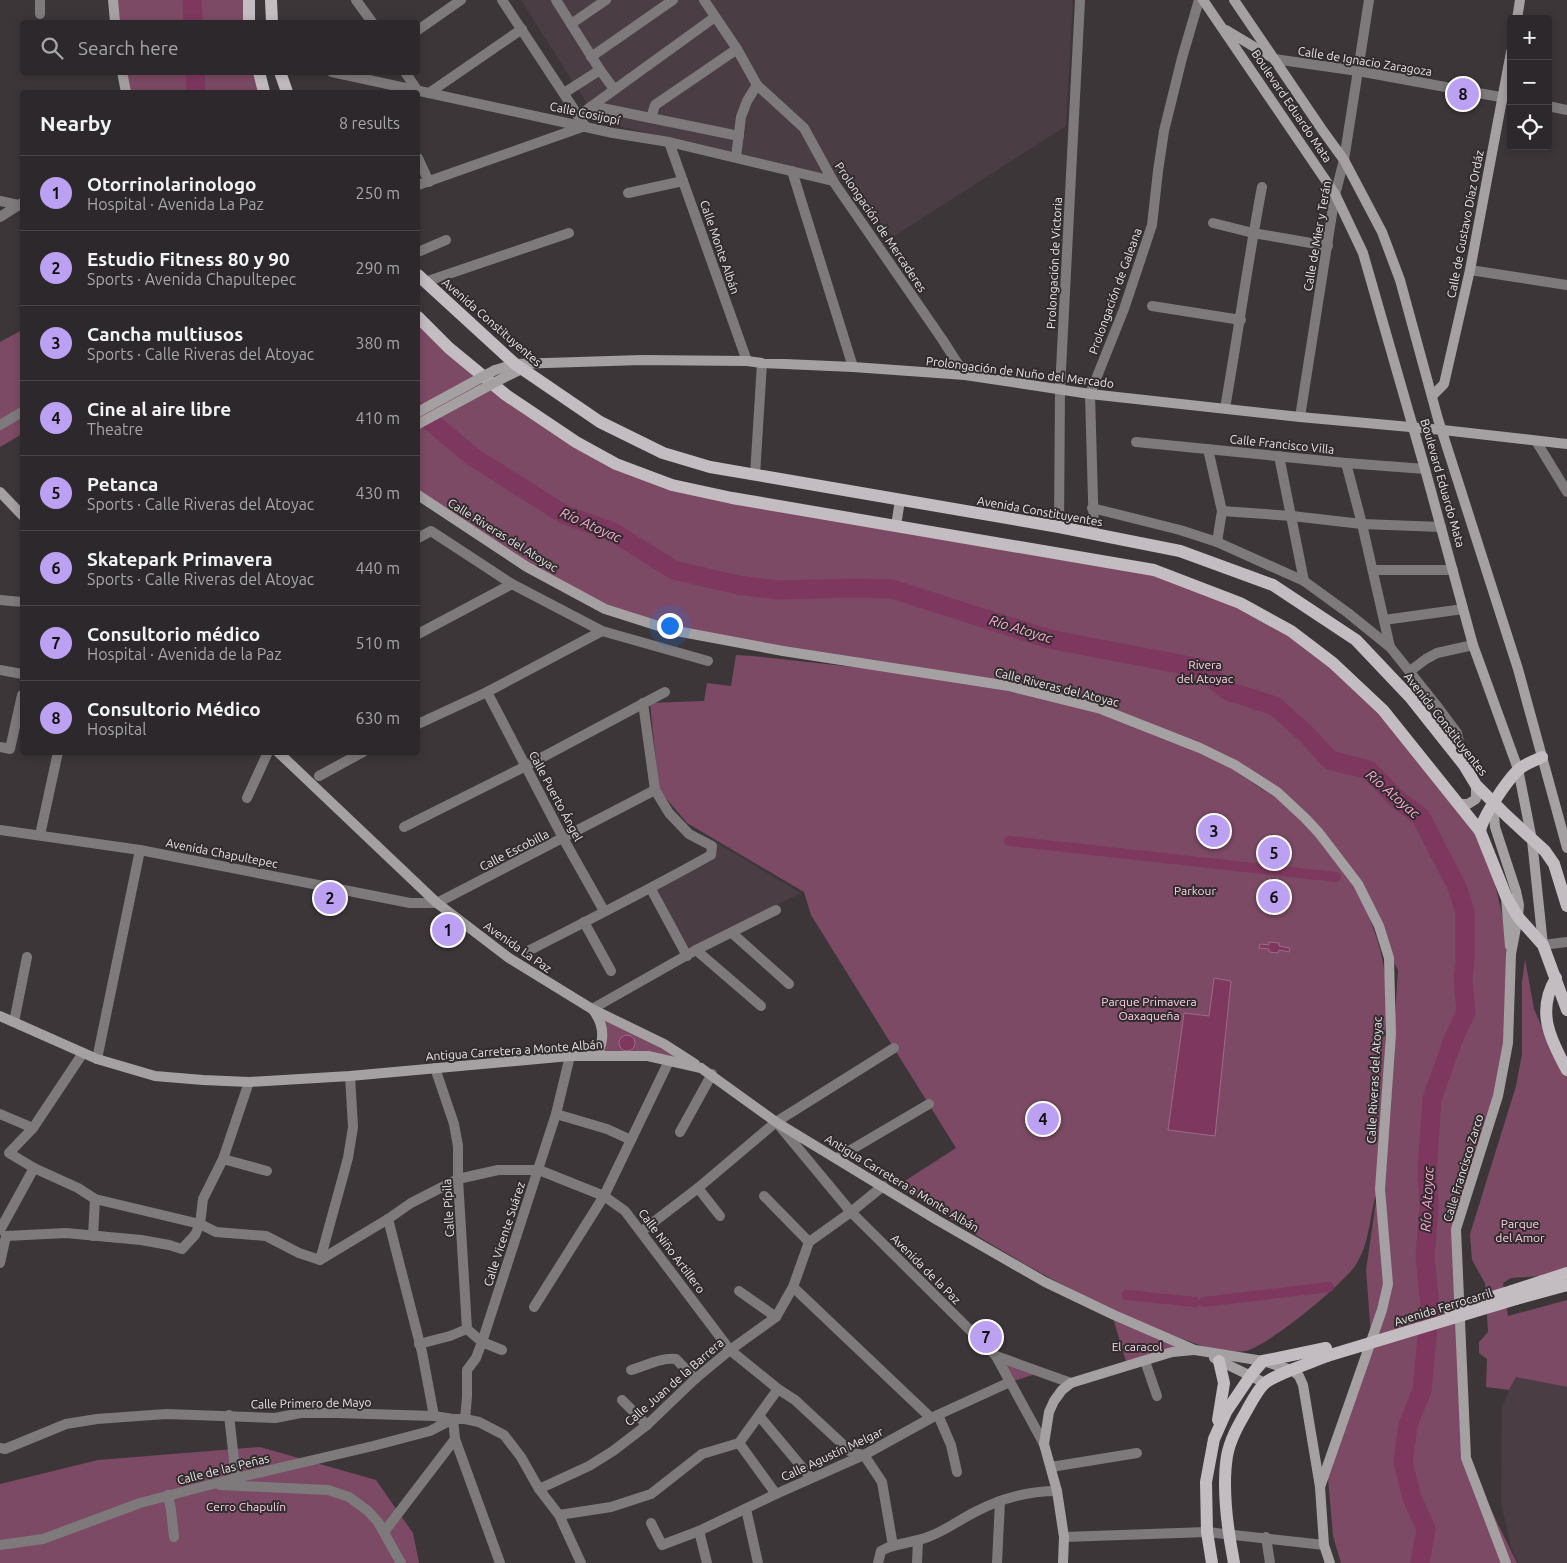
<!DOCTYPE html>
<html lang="en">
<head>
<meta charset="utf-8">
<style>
	body { margin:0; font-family:Ubuntu,sans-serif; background:#393437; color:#f1f3f6 }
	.controls { position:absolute; right:15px; top:15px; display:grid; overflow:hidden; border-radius:5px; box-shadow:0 2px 8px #0003 }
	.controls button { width:45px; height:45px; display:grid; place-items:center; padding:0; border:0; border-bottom:1px solid #484447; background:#2d282b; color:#f1f3f6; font:25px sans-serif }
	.you { position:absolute; left:669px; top:625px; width:18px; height:18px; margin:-12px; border:4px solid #fff; border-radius:50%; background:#1a73e8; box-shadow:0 0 0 8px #1a73e833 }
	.badge { display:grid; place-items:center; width:32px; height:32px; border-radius:50%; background:#bca0f2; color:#111; font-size:16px; font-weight:700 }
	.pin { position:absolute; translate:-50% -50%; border:2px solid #fff; box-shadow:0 1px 5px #0006 }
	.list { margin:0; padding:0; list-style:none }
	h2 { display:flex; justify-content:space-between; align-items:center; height:65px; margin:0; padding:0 20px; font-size:21px }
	h2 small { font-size:16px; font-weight:400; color:#a7a6a9 }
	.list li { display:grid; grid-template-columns:32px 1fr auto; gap:15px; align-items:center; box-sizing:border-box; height:75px; padding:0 20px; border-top:1px solid #484447 }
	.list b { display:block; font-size:19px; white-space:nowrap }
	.list p { margin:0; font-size:16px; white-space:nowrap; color:#a7a6a9 }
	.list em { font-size:16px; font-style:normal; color:#a7a6a9 }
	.icon { flex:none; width:28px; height:28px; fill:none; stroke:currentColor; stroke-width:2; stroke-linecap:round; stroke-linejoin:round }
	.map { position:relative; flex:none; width:1567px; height:1563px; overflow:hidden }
	.search { position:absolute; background:#2d282b; box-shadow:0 2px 8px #0003; left:20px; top:20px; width:400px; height:55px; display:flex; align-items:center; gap:12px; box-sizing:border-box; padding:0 18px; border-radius:5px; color:#a7a6a9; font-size:19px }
	.panel { position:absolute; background:#2d282b; box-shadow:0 2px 8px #0003; left:20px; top:90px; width:400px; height:665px; border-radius:5px }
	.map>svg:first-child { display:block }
	.built { fill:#4a3d43 }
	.green { fill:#7c4a64; fill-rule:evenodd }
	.water { fill:#7e375f; stroke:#9e6b88 }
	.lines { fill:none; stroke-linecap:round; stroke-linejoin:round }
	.canal { stroke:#7e375f; stroke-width:10 }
	.river { stroke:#7e375f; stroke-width:19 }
	.street { stroke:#7e7a7c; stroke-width:10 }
	.secondary { stroke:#a5a0a2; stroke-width:10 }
	.primary { stroke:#c3bcc0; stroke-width:12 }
	.secondary-bridge { stroke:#a5a0a2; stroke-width:10 }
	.primary-bridge { stroke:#c3bcc0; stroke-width:12 }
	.labels { text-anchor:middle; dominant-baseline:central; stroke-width:4; stroke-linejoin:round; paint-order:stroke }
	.street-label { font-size:12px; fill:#e9e5e7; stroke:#322c2e }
	.park-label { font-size:12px; fill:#fed2e8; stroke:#322c2e }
	.water-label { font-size:14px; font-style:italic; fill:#fda9d5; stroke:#322c2e }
</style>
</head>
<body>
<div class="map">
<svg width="1567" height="1563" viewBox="0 0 1567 1563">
	<rect width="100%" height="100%" fill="#3c3639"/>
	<g class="built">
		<path d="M521,0H1073L1066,126L893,237L842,180L598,121Z"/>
		<path d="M717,843L801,893L689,950L656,889L712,861Z"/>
		<path d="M1516,1376L1567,1387V1563H1518L1511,1547L1501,1503L1502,1407Z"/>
	</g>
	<g class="green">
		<rect x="115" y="0" width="134" height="22"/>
		<path d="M125,73H261L267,92H129Z"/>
		<path d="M418,316L506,395L616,464L732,498L1154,570L1240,603L1326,657L1383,710L1485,840L1511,954L1508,1043L1459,1219L1466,1458L1517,1563H1341L1333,1536L1328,1478L1372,1349L1366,1270L1378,1188C1369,1213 1371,1243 1355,1266C1341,1286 1267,1347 1245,1351C1220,1355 1194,1343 1172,1335C1073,1298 986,1241 897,1186L956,1148L811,915L804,892L687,823L659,790L650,703L704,701L707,683L731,686L736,655L753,656L890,671L672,630L605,609L527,567L418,494ZM1104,713L1235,765L1266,792L1230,767L1175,742ZM1369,918L1398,970L1389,1104L1381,1163L1387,993C1385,967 1380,942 1369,918Z"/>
		<path d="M22,330V434L0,447V342Z"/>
		<path d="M1525,959L1534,1009L1546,1037L1567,1077V1267L1541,1276L1511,1278L1503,1283L1508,1316L1567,1300V1387L1516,1377L1509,1390L1486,1387L1487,1359L1479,1353V1342L1488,1332L1485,1283L1472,1260L1470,1234L1516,1086L1522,1054V983Z"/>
		<path d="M605,1019L680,1058H597Z"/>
		<path d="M1113,1318L1177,1346L1145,1361L1127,1365Z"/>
		<path d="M996,1356L1042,1372L1010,1382Z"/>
		<path d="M260,1447L376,1480L413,1533L419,1563H0V1484L98,1460Z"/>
	</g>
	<g class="water">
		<path d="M1269,942L1279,943V946L1290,948L1289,952L1279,950L1278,953L1269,952V949L1259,948L1260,944L1269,945Z"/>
		<path d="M1214,978L1231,981L1215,1136L1168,1130L1184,1013L1209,1016Z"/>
		<circle cx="627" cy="1043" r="8"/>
	</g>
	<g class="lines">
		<g class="canal">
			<path d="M1009,841L1336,877"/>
			<path d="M1127,1295L1195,1302"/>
			<path d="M1204,1302L1329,1287"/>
		</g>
		<g class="river">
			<path d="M192,0L193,22"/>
			<path d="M195,72L196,92"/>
			<path d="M418,411L473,457L565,515L613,532L674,570L738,585L778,590L856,588L892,589L1049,639L1200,668L1228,691L1275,706L1306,734L1330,760L1369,770L1397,799L1421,817L1457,887L1465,912V962L1463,979L1466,1012L1453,1040L1432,1099L1427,1171L1429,1206L1425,1257L1430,1305L1422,1390L1408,1425L1403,1462L1412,1498L1426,1529L1420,1563"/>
		</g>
		<g class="street">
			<path d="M356,0L372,22"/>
			<path d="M556,0L600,70L564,93"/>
			<path d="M704,0L737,49L757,85L804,128L833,181L942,339L965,375"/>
			<path d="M40,14V0"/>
			<path d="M571,24L606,0"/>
			<path d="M418,30L461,0"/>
			<path d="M591,57L673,0"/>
			<path d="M1274,59L1358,71L1511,99"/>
			<path d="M600,70L614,89"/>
			<path d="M332,72L613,133L669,142L833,181"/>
			<path d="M405,72L417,90"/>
			<path d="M429,93L522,29"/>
			<path d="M592,106L739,136"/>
			<path d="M1548,106L1567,110"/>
			<path d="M578,116L715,17"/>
			<path d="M651,118L655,105L737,49"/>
			<path d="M669,142L747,361"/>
			<path d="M736,157L741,117L747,101L757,85"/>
			<path d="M418,158L429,182"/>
			<path d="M792,171L853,367"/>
			<path d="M418,185L585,126L502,0"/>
			<path d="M628,193L683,181"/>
			<path d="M0,201L18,205"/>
			<path d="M0,217L22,203"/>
			<path d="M1213,223L1253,233L1328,246"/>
			<path d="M418,252L446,240"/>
			<path d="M1470,270L1567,285"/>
			<path d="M425,282L569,233"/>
			<path d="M1152,306L1241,320"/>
			<path d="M1225,408C1238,335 1248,260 1262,187"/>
			<path d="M1300,417L1335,195L1344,160L1369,0"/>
			<path d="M0,425L22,412"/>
			<path d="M1536,441L1567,492"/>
			<path d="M1136,442L1346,463L1425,469"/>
			<path d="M1208,449L1222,511L1217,542"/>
			<path d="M1279,456L1304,581"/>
			<path d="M1346,463L1362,524L1390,647"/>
			<path d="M755,475L762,363"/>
			<path d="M1092,508L1180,530L1217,542L1304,581L1348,613L1390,647L1437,706L1457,733L1463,762"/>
			<path d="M1222,511L1292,516L1362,524L1441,527"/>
			<path d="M1059,527L1060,389L1080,0"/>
			<path d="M1094,534L1090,394L1124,309L1152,225L1158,171L1164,131L1182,58L1199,0"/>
			<path d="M418,538L431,531L512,584L602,631L708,661"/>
			<path d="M1373,570H1453"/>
			<path d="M0,600L22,602"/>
			<path d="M1384,620L1463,609"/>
			<path d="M418,634L512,584"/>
			<path d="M0,670L22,674"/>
			<path d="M1410,671L1426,659L1437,653L1473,645"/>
			<path d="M487,692L563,838L604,911"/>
			<path d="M418,724L487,692L602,631"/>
			<path d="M0,747L10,749L22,695"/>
			<path d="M319,776L363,752"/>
			<path d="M247,798L268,752"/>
			<path d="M404,827L526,766L665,692"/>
			<path d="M0,830L140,850L410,903H437L655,790"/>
			<path d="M40,835L58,752"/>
			<path d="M651,889L687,956"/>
			<path d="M584,922L611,971"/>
			<path d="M732,933L789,984"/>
			<path d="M1543,945L1567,942"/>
			<path d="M530,950C591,919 652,888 711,855L712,846L689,834L669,813L655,790L643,703"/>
			<path d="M696,950L761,1006"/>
			<path d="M592,1009L696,950L776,910"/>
			<path d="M14,1022L27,957"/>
			<path d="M83,1053L33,1128L9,1153L34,1168L78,1188L95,1199L200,1224L216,1232L266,1236L299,1253L320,1260L388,1219L411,1203L458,1179L498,1170H539L604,1196L625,1211L730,1350L778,1389L795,1400L851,1452L864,1455L882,1482L893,1546"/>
			<path d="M97,1059L140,850"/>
			<path d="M435,1068L454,1124L458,1146V1179L467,1329L482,1342L502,1350"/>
			<path d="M0,1114L33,1128"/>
			<path d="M556,1114L607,1129L631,1140"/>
			<path d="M778,1124L851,1212L996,1356L1044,1444"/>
			<path d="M680,1132L712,1074"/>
			<path d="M837,1158L929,1104"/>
			<path d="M223,1159L267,1171"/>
			<path d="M698,1188L720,1216"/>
			<path d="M764,1196L809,1242"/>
			<path d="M388,1219L422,1352L434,1416"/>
			<path d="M0,1230L34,1168"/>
			<path d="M642,1231L698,1188L776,1122L894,1048"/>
			<path d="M6,1236L66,1233L141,1240L169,1245L182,1249L195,1235L200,1224L203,1199L223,1159L249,1082"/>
			<path d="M93,1236L95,1199"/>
			<path d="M320,1260L348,1158L353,1127L350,1076"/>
			<path d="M0,1263L6,1236"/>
			<path d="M793,1287L931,1418"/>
			<path d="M739,1291L776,1317"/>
			<path d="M534,1307L604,1196L669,1061"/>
			<path d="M419,1344L450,1336L467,1329"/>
			<path d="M996,1356L1071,1383"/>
			<path d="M1145,1361L1157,1396"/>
			<path d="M631,1370C645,1366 662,1357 676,1359L695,1379"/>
			<path d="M622,1400L647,1425"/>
			<path d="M229,1415L236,1478"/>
			<path d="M938,1415L951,1445L957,1472"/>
			<path d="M760,1417L811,1478"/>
			<path d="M453,1419L455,1439L500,1563"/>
			<path d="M465,1419L467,1397V1370L476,1358L482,1342L556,1114L570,1056"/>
			<path d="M739,1443L776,1494"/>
			<path d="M0,1448L5,1449L66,1424L97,1419L166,1414L275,1418L301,1413H337L434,1416L453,1419H465L479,1422L504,1435L521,1457L539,1489L559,1515L581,1563"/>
			<path d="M1051,1467L1137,1453"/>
			<path d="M220,1485L328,1490L349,1497L368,1511L378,1522L401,1563"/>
			<path d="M539,1489L589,1466L613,1451L647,1425L695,1379L730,1350L776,1317L793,1287L809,1242L851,1212L883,1186"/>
			<path d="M168,1495L171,1510L174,1537"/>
			<path d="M746,1509L758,1563"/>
			<path d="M559,1515L611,1507L651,1494L702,1454L739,1443L778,1389"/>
			<path d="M651,1523L662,1545L699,1531L776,1494L864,1455L931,1418L1010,1382"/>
			<path d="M699,1531L707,1563"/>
			<path d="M384,1532L455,1439"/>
			<path d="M1064,1537L1207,1532L1324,1545"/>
			<path d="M1266,1537L1270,1563"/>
			<path d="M0,1545L43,1539L140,1503L236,1478L373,1446L430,1431L453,1419"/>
			<path d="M878,1563L881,1551L887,1548C900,1543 915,1542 928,1537C945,1531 959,1520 975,1512C1002,1498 1028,1491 1057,1491"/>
			<path d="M917,1563L918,1540"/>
			<path d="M997,1563L1000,1501"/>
		</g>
		<g class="secondary">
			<path d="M113,0L115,22"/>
			<path d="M1203,0L1335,194L1363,253L1425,469L1473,645L1518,769L1532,840L1543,945"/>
			<path d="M1234,0L1323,131L1344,160L1382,232L1400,280L1438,419L1518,669L1567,848"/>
			<path d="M1517,19L1520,0"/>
			<path d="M1226,30L1271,57"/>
			<path d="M122,72L126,92"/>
			<path d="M495,370L515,364L641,360L747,361L762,363L853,367L965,375L1090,394L1300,417L1443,430L1567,444"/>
			<path d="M503,378L528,366"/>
			<path d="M1432,396L1444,384L1470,270L1511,52"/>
			<path d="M0,492L22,515"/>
			<path d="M418,495L527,567L605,609L671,630L783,651L1009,686L1101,709L1200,748L1235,765L1277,792L1305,818L1319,833L1358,884L1379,926L1389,958L1391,1034L1380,1189L1388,1284L1382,1310L1320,1487"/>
			<path d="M896,526L900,500"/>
			<path d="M278,752L437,903L509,958L592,1009L664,1044L695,1064"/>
			<path d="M1493,803L1495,827L1516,891L1519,905L1518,917L1511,954L1508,1043L1498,1096L1456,1229L1466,1458L1506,1563"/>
			<path d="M1460,804H1468L1476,799V785"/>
			<path d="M1506,898L1510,946"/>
			<path d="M593,1010C604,1024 605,1039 597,1055"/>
			<path d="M0,1016L97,1059L155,1076L203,1080L249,1082L350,1076L570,1056H648L701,1068L776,1122L937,1220L1045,1282L1114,1315L1195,1350L1263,1361L1292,1370L1299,1376L1303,1385L1320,1487L1324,1545L1330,1563"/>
			<path d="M1214,1358L1265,1383"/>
			<path d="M1063,1563L1064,1537L1057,1491L1044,1444L1049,1412L1054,1401L1062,1390L1071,1383L1172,1352L1194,1350"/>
		</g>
		<g class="primary">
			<path d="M249,0V22"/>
			<path d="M271,0L272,22"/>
			<path d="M259,72L264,92"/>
			<path d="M280,72L287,92"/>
			<path d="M418,275L515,364L600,422L663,453L710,467L1059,527L1180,551L1273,585L1356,640L1410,697L1464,765L1476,785L1507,816L1545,851L1554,864L1567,906"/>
			<path d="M418,317L449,348L506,395L576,442L616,464L672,485L732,498L1154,570L1240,603L1291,631L1333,663L1383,710L1480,831L1506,896L1518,917L1543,945L1567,1010"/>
			<path d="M1480,831C1483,816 1506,782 1518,770C1524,764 1534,761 1542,757"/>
			<path d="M1556,978C1536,1011 1550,1039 1567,1070"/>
			<path d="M1512,1291L1567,1273"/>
			<path d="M1516,1299L1567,1285"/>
			<path d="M1218,1420L1224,1383L1219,1361"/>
			<path d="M1212,1563L1207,1532L1206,1482L1214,1439L1226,1412L1251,1375L1263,1361L1326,1348"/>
			<path d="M1234,1563C1228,1532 1222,1487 1227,1456C1230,1439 1239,1424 1247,1410C1252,1401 1257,1391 1264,1384C1273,1375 1313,1362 1327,1356"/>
		</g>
		<g class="secondary-bridge">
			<path d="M418,412L495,370"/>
			<path d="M418,424L503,378"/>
		</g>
		<g class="primary-bridge">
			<path d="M1450,1310L1512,1291"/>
			<path d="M1327,1356L1516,1299"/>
		</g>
	</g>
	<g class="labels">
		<g class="street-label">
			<text transform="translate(1365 61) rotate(9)">Calle de Ignacio Zaragoza</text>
			<text transform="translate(1292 106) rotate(56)">Boulevard Eduardo Mata</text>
			<text transform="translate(585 113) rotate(12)">Calle Cosijopí</text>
			<text transform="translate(1465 224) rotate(-79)">Calle de Gustavo Díaz Ordáz</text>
			<text transform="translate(881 227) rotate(56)">Prolongación de Mercaderes</text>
			<text transform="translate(1317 236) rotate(-80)">Calle de Mier y Terán</text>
			<text transform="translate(720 247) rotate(71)">Calle Monte Albán</text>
			<text transform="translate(1054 263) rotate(-87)">Prolongación de Victoria</text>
			<text transform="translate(1115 291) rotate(-70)">Prolongación de Galeana</text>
			<text transform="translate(492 322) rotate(41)">Avenida Constituyentes</text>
			<text transform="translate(1020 372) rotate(7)">Prolongación de Nuño del Mercado</text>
			<text transform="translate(1282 444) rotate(6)">Calle Francisco Villa</text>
			<text transform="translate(1443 483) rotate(74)">Boulevard Eduardo Mata</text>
			<text transform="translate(1040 511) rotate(10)">Avenida Constituyentes</text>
			<text transform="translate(503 535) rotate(32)">Calle Riveras del Atoyac</text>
			<text transform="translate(1057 687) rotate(14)">Calle Riveras del Atoyac</text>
			<text transform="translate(1446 724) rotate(52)">Avenida Constituyentes</text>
			<text transform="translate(556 796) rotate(62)">Calle Puerto Ángel</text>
			<text transform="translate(514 850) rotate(-27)">Calle Escobilla</text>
			<text transform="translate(222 853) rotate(11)">Avenida Chapultepec</text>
			<text transform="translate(518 947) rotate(35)">Avenida La Paz</text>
			<text transform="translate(514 1050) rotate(-4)">Antigua Carretera a Monte Albán</text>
			<text transform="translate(1374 1080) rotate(-87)">Calle Riveras del Atoyac</text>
			<text transform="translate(1463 1168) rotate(-73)">Calle Francisco Zarco</text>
			<text transform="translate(902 1183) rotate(31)">Antigua Carretera a Monte Albán</text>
			<text transform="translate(448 1208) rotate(-93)">Calle Pípila</text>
			<text transform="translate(504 1234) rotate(-72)">Calle Vicente Suárez</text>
			<text transform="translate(672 1251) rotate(53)">Calle Niño Artillero</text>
			<text transform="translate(926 1269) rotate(45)">Avenida de la Paz</text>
			<text transform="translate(1443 1307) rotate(-17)">Avenida Ferrocarril</text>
			<text transform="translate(674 1382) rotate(-41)">Calle Juan de la Barrera</text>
			<text transform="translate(311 1403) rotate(-1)">Calle Primero de Mayo</text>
			<text transform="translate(832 1454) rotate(-25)">Calle Agustín Melgar</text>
			<text transform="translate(223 1469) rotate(-14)">Calle de las Peñas</text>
		</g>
		<g class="park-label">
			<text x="1205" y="664">Rivera<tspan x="1205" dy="14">del Atoyac</tspan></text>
			<text x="1195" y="890">Parkour</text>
			<text x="1149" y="1001">Parque Primavera<tspan x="1149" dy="14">Oaxaqueña</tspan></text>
			<text x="1520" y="1223">Parque<tspan x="1520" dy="14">del Amor</tspan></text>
			<text x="1137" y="1346">El caracol</text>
			<text x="246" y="1506">Cerro Chapulín</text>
		</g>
		<g class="water-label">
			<text transform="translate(591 525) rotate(24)">Río Atoyac</text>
			<text transform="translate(1021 629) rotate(17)">Río Atoyac</text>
			<text transform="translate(1393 794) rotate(41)">Río Atoyac</text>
			<text transform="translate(1427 1199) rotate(-87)">Río Atoyac</text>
		</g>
	</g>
</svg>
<div class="controls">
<button>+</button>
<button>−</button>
<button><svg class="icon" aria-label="locate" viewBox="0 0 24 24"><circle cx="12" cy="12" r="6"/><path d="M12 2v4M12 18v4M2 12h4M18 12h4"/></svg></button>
</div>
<div class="you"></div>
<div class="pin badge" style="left:448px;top:930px">1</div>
<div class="pin badge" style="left:330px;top:898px">2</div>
<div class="pin badge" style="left:1214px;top:831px">3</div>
<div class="pin badge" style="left:1043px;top:1119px">4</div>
<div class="pin badge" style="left:1274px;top:853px">5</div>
<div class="pin badge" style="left:1274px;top:897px">6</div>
<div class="pin badge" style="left:986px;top:1337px">7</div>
<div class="pin badge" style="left:1463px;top:94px">8</div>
<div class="search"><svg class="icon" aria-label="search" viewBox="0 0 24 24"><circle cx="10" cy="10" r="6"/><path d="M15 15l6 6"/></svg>Search here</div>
<section class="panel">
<h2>Nearby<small>8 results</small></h2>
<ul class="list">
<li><span class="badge">1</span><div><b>Otorrinolarinologo</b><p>Hospital · Avenida La Paz</p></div><em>250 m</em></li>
<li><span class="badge">2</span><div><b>Estudio Fitness 80 y 90</b><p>Sports · Avenida Chapultepec</p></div><em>290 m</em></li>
<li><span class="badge">3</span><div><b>Cancha multiusos</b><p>Sports · Calle Riveras del Atoyac</p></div><em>380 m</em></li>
<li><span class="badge">4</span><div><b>Cine al aire libre</b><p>Theatre</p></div><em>410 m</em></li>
<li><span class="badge">5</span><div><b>Petanca</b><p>Sports · Calle Riveras del Atoyac</p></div><em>430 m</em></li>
<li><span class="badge">6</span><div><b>Skatepark Primavera</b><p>Sports · Calle Riveras del Atoyac</p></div><em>440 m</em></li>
<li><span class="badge">7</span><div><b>Consultorio médico</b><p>Hospital · Avenida de la Paz</p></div><em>510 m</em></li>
<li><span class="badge">8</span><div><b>Consultorio Médico</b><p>Hospital</p></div><em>630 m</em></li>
</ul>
</section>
</div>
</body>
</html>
